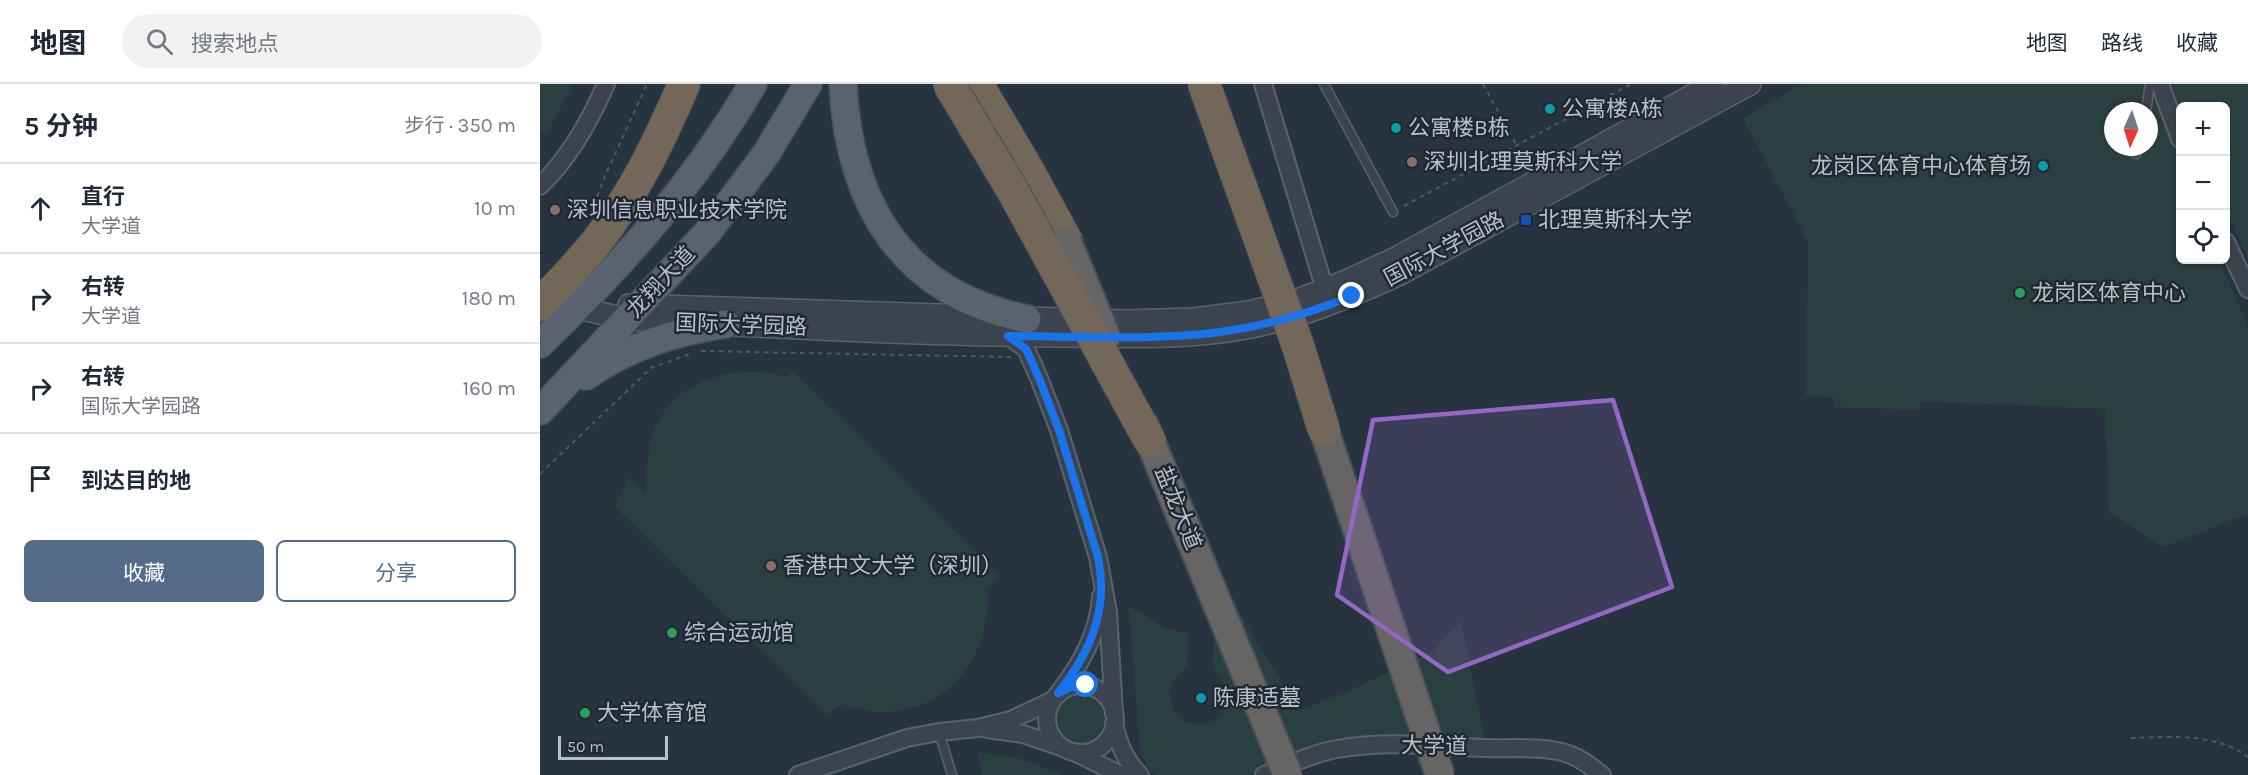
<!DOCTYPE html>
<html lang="zh">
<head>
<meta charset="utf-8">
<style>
	body { margin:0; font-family:Karla,"Noto Sans SC",sans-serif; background:#f2f2f3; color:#1f2937 }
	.controls { position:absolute; right:18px; top:18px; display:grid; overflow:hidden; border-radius:9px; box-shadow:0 2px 4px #0004 }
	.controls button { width:54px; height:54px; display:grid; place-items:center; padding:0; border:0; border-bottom:2px solid #e0e1e3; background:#fff; color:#1f2937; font:30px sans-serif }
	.compass { position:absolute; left:1564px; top:18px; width:54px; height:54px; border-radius:50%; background:#fff; box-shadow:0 2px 4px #0004; rotate:183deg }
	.scale { position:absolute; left:18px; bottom:15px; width:110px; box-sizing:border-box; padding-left:6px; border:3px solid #b7bfc9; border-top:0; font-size:16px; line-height:21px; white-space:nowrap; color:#b7bfc9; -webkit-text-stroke:4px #202933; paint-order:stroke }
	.stop { position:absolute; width:18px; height:18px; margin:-14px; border:4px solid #1a73e8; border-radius:50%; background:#fff }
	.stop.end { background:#1a73e8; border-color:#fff; box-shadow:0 2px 6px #0008 }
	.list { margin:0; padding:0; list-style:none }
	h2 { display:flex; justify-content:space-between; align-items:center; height:78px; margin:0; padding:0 24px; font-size:26px }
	h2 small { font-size:20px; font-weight:400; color:#747a83 }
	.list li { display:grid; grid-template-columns:39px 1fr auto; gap:18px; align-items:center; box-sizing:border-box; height:90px; padding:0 24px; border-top:2px solid #e0e1e3 }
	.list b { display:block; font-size:22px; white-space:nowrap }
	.list p { margin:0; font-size:20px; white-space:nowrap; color:#747a83 }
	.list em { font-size:20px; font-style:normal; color:#747a83 }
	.actions { display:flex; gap:12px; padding:18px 24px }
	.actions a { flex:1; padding:14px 0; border:2px solid #546c8a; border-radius:9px; text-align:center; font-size:21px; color:#546c8a }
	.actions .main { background:#546c8a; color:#fff }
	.icon { flex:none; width:33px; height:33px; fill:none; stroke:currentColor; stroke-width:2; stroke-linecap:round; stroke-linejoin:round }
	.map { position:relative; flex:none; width:1708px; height:691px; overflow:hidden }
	header { display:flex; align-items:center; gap:36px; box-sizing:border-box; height:84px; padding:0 30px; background:#fff; border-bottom:2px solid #e0e1e3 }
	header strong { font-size:28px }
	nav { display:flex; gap:33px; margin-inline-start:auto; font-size:21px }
	.search { width:420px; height:54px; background:#f2f2f3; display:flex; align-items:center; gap:15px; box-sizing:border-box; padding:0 21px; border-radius:33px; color:#747a83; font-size:22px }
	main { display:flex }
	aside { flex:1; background:#fff }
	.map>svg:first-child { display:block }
	.green { fill:#2a4040; fill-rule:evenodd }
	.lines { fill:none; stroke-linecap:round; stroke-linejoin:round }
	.service-casing { stroke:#59626c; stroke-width:11 }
	.minor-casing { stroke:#59626c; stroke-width:20 }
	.tertiary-casing { stroke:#59626c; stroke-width:24 }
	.primary-casing { stroke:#47505a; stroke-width:30 }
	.motorway-casing { stroke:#464f59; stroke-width:34 }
	.path { stroke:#495d5e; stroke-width:2; stroke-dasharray:4.5 4.5; stroke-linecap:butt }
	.service { stroke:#3b444e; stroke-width:8 }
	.minor { stroke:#3b444e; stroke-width:16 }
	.tertiary { stroke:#3b444e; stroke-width:21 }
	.primary { stroke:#59636e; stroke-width:27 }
	.motorway { stroke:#736759; stroke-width:32 }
	.trunk-bridge-casing { stroke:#464f59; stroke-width:32; stroke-linecap:butt }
	.motorway-bridge-casing { stroke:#464f59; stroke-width:34; stroke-linecap:butt }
	.trunk-bridge { stroke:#666564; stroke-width:28 }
	.motorway-bridge { stroke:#736759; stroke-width:32 }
	.route { stroke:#1a73e8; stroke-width:8 }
	.marked { fill:#9367c3; fill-opacity:0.2; stroke:#9367c3; stroke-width:4.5; stroke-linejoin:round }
	.culture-dot { fill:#0f9aa8; stroke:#202933; stroke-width:2 }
	.education-dot { fill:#8d6e63; stroke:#202933; stroke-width:2 }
	.transit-dot { fill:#1a4fb4; stroke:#202933; stroke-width:2 }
	.leisure-dot { fill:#2e9e5b; stroke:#202933; stroke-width:2 }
	.labels { text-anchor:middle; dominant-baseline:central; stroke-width:5; stroke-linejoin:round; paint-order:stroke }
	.poi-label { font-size:22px; fill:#b7bfc9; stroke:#202933; text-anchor:start }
	.street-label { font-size:22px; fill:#b7bfc9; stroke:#202933 }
</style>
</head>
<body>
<header>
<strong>地图</strong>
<div class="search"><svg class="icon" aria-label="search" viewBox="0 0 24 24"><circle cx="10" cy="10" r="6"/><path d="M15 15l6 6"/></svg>搜索地点</div>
<nav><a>地图</a><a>路线</a><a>收藏</a></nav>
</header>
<main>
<aside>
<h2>5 分钟<small>步行 · 350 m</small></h2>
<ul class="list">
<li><svg class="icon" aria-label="ahead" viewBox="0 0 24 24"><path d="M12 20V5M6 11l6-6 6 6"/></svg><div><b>直行</b><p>大学道</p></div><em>10 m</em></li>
<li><svg class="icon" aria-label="right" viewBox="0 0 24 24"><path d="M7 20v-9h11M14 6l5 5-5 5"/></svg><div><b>右转</b><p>大学道</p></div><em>180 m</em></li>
<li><svg class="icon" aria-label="right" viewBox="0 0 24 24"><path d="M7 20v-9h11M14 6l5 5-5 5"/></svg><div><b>右转</b><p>国际大学园路</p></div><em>160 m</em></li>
<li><svg class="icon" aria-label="arrive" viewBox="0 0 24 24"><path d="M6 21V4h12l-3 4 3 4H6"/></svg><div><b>到达目的地</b></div></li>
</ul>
<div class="actions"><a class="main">收藏</a><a>分享</a></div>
</aside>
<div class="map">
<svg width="1708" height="691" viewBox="0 0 1708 691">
	<rect width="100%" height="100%" fill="#27333e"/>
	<g class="green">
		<path d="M0,0H33L6,51L0,48Z"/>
		<path d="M1262,0H1708V175L1686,124V22H1640V176H1679L1708,242V429L1624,463L1569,429L1565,325L1380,317L1379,326L1294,323V314L1266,312L1268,158L1203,34ZM1573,27H1609V63H1573Z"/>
		<path d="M253,287L461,492L445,508L448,513C448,574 410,624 347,628C331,629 316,624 301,620L287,631L75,423L89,393L105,409C108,388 106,367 114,346C134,295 198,278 247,293Z"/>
		<path d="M690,510L716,558L761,626L806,608L892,568L921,536L945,659L795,658L709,691H615L610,686L600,669L589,523L626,544L648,550L647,583C635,593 627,602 631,618C643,663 718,633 673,585L674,556Z"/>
		<circle cx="541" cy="635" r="26"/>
		<path d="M438,668L481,675L521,691H442Z"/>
	</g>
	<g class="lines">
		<defs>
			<g id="service">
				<path d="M784,0L853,128"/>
				<path d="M1606,27L1610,0"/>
				<path d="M1596,70L1598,63"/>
				<path d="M399,648L412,691"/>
			</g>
			<g id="minor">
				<path d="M723,0L788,216"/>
				<path d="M1620,0L1640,55"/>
				<path d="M0,102C29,74 50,37 66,0"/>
				<path d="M1686,158L1708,205"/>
				<path d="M468,252L486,265L499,294L519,346L558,473L568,528L574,630"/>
				<circle cx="541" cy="635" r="34"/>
				<path d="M520,607C542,579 559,548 561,512"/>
				<path d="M574,640C579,660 585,677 600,691"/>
				<path d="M447,645L483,650L521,663"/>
				<path d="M534,668L581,691"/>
				<path d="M258,691L367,654L399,648L438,644L471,636L511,617"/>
				<path d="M724,691C748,682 772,669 797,665C845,656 896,662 944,664C970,665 998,662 1022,668C1038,672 1050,682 1062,691"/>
			</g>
			<g id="tertiary">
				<path d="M89,221L587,237L653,235L709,228L760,215L806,197L854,175L1173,0"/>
				<path d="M38,224L86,235C229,243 373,251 516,252C579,252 644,256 706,244C760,234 810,213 860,190L1210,0"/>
			</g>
			<g id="primary">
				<path d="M303,0C309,121 363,210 487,235"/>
				<path d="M0,260C82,181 155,99 213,0"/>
				<path d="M46,292C90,262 134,248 186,240"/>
				<path d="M0,327L167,149L226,70L268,0"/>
			</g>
			<g id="motorway">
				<path d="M437,0L489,88L527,158"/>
				<path d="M0,221C18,201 38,181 55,160C93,112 120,56 144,0"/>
			</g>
		</defs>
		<use href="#service" class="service-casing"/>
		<use href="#minor" class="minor-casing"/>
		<use href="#tertiary" class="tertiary-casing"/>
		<use href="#primary" class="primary-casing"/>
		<use href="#motorway" class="motorway-casing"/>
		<g class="path">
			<path d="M943,0L976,60"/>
			<path d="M54,121L65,92L107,0"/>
			<path d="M864,122L1091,0"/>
			<path d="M161,267L471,273"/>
			<path d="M0,390L111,284L150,270"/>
			<path d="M1591,654C1630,653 1674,648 1708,673"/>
		</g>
		<use href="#service" class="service"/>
		<use href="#minor" class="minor"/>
		<use href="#tertiary" class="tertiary"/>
		<use href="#primary" class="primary"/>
		<use href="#motorway" class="motorway"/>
		<defs>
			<g id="trunk-bridge">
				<path d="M527,158L566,253"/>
				<path d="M602,337L748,691"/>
				<path d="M784,346L900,691"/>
			</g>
			<g id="motorway-bridge">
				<path d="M409,0L473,107L610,357"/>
				<path d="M664,0L758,262L784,346"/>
			</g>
		</defs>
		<use href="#trunk-bridge" class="trunk-bridge-casing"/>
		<use href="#motorway-bridge" class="motorway-bridge-casing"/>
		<use href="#trunk-bridge" class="trunk-bridge"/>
		<use href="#motorway-bridge" class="motorway-bridge"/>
	</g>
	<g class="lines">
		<path class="route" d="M546,601H536L518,609C550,569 569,526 558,473L519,346L499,294L486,265L468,252C538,252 610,257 680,248C725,242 770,229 812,212"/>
	</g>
	<path class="marked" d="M1073,316L1132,503L908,588L797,511L833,336Z"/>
	<g class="culture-dot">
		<circle cx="1010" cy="25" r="6"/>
		<circle cx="856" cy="44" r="6"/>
		<circle cx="1503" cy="82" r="6"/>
		<circle cx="661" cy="614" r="6"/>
	</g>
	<g class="education-dot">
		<circle cx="872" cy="78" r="6"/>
		<circle cx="15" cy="126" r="6"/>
		<circle cx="231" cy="482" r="6"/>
	</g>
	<rect class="transit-dot" x="980" y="130" width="12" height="12" rx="3"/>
	<g class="leisure-dot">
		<circle cx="1480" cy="209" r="6"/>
		<circle cx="132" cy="549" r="6"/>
		<circle cx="45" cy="629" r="6"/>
	</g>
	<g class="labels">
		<g class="poi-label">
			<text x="1022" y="25">公寓楼A栋</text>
			<text x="868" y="44">公寓楼B栋</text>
			<text x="884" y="78">深圳北理莫斯科大学</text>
			<text x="1491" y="82" text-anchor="end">龙岗区体育中心体育场</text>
			<text x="27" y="126">深圳信息职业技术学院</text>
			<text x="998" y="136">北理莫斯科大学</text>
			<text x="1492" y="209">龙岗区体育中心</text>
			<text x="243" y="482">香港中文大学（深圳）</text>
			<text x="144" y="549">综合运动馆</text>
			<text x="673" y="614">陈康适墓</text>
			<text x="57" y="629">大学体育馆</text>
		</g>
		<g class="street-label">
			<text transform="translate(904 165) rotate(-28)">国际大学园路</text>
			<text transform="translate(121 198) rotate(-47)">龙翔大道</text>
			<text transform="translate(201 241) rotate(2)">国际大学园路</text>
			<text transform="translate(638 424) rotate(68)">盐龙大道</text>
			<text transform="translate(894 662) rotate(1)">大学道</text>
		</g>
	</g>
</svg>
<div class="controls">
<button>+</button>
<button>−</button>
<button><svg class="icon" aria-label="locate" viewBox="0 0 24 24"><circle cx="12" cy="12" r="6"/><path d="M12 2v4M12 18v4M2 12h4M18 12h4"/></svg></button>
</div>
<svg class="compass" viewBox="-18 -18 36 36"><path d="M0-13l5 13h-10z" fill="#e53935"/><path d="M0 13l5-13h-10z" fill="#747a83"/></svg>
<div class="scale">50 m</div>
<div class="stop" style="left:546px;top:601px"></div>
<div class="stop end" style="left:812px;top:212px"></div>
</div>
</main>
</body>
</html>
